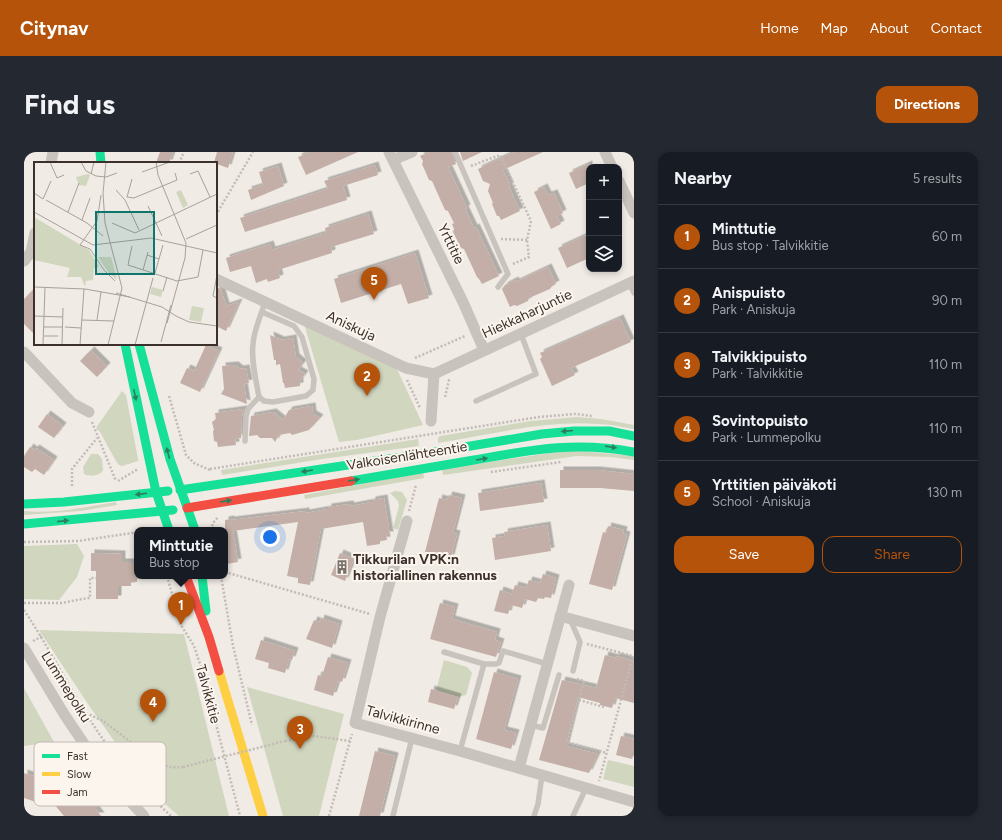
<!DOCTYPE html>
<html lang="en">
<head>
<meta charset="utf-8">
<style>
	body { margin:0; font-family:Figtree,sans-serif; background:#242831; color:#f1f3f6 }
	.controls { position:absolute; right:12px; top:12px; display:grid; overflow:hidden; border-radius:8px; box-shadow:0 2px 6px #0003 }
	.controls button { width:36px; height:36px; display:grid; place-items:center; padding:0; border:0; border-bottom:1px solid #363941; background:#171b24; color:#f1f3f6; font:20px sans-serif }
	.you { position:absolute; left:246px; top:385px; width:14px; height:14px; margin:-10px; border:3px solid #fff; border-radius:50%; background:#1a73e8; box-shadow:0 0 0 6px #1a73e833 }
	.badge { display:grid; place-items:center; width:26px; height:26px; border-radius:50%; background:#b45309; color:#fff; font-size:13px; font-weight:700 }
	.pin { position:absolute; translate:-50% -33px; filter:drop-shadow(0 1px 2px #0008) }
	.pin::after { content:''; position:absolute; top:21px; width:14px; height:12px; background:inherit; clip-path:polygon(0 0,100% 0,50% 100%) }
	.popup { position:absolute; left:110px; top:375px; width:94px; height:52px; box-sizing:border-box; display:grid; place-content:center; border-radius:8px; background:#171b24; filter:drop-shadow(0 1px 3px #0005); font-size:13px; white-space:nowrap; color:#9ea1a6 }
	.popup b { font-size:15px; color:#f1f3f6 }
	.popup::after { content:''; position:absolute; left:50%; top:100%; margin-left:-8px; border:8px solid transparent; border-top-color:#171b24 }
	.list { margin:0; padding:0; list-style:none }
	h2 { display:flex; justify-content:space-between; align-items:center; height:52px; margin:0; padding:0 16px; font-size:17px }
	h2 small { font-size:13px; font-weight:400; color:#9ea1a6 }
	.list li { display:grid; grid-template-columns:26px 1fr auto; gap:12px; align-items:center; box-sizing:border-box; height:64px; padding:0 16px; border-top:1px solid #363941 }
	.list b { display:block; font-size:15px; white-space:nowrap }
	.list p { margin:0; font-size:13px; white-space:nowrap; color:#9ea1a6 }
	.list em { font-size:13px; font-style:normal; color:#9ea1a6 }
	.actions { display:flex; gap:8px; padding:12px 16px }
	.actions a { flex:1; padding:9px 0; border:1px solid #b45309; border-radius:12px; text-align:center; font-size:14px; color:#b45309 }
	.actions .main { background:#b45309; color:#fff }
	.icon { flex:none; width:22px; height:22px; fill:none; stroke:currentColor; stroke-width:2; stroke-linecap:round; stroke-linejoin:round }
	.map { position:relative; flex:none; width:610px; height:664px; overflow:hidden; border-radius:12px }
	header { display:flex; align-items:center; gap:24px; box-sizing:border-box; height:56px; padding:0 20px; background:#b45309; color:#fff }
	header strong { font-size:19px }
	nav { display:flex; gap:22px; margin-inline-start:auto; font-size:14px }
	.intro { display:flex; align-items:center; justify-content:space-between; box-sizing:border-box; height:96px; padding:0 24px }
	h1 { margin:0; font-size:28px }
	.button { padding:10px 18px; border-radius:12px; background:#b45309; color:#fff; font-size:14px; font-weight:700 }
	main { display:flex; gap:24px; padding:0 24px }
	aside { flex:1; background:#171b24; border-radius:12px; box-shadow:0 2px 6px #0003 }
	.map>svg:first-child { display:block }
	.green { fill:#d1d6bf }
	.building { fill:#c3afa7; filter:url(#shadow) }
	.lines { fill:none; stroke-linecap:round; stroke-linejoin:round }
	.path { stroke:#c2bbb6; stroke-width:2.5; stroke-dasharray:2 2; stroke-linecap:butt }
	.lane { stroke:#c9c3be; stroke-width:5.5 }
	.street { stroke:#c9c3be; stroke-width:11 }
	.fast { stroke:#16e098; stroke-width:9 }
	.slow { stroke:#ffcf43; stroke-width:9 }
	.jam { stroke:#f24e42; stroke-width:9 }
	.path-bridge { stroke:#c2bbb6; stroke-width:2.5; stroke-dasharray:2 2; stroke-linecap:butt }
	.oneway { fill:#2a7f5c }
	.labels { text-anchor:middle; dominant-baseline:central; stroke-width:4; stroke-linejoin:round; paint-order:stroke }
	.street-label { font-size:14px; fill:#3b302b; stroke:#fbf5ee }
	.poi-label { font-size:14px; font-weight:bold; fill:#3b302b; stroke:#fbf5ee; text-anchor:start }
	.inset-road { fill:none; stroke:#a8a09b; stroke-width:1 }
	.view { fill:#0f766e; fill-opacity:0.15; stroke:#0f766e; stroke-width:2 }
	.inset-edge { fill:none; stroke:#3b302b; stroke-width:2 }
	.key { fill:#fbf5ee; stroke:#c1bab4; stroke-width:1 }
	.key-label { font-size:11px; fill:#3b302b }
</style>
</head>
<body>
<header>
<strong>Citynav</strong>
<nav><a>Home</a><a>Map</a><a>About</a><a>Contact</a></nav>
</header>
<div class="intro"><h1>Find us</h1><a class="button">Directions</a></div>
<main>
<div class="map">
<svg width="610" height="664" viewBox="0 0 610 664">
	<defs>
		<filter id="shadow"><feDropShadow dx="3.5" dy="-3.5" stdDeviation="0" flood-color="#0004"/></filter>
	</defs>
	<rect width="100%" height="100%" fill="#f0ebe5"/>
	<g class="green">
		<path d="M280,172L372,215L399,273L333,288L315,290Z"/>
		<path d="M98,239L102,243L114,307V309L98,314L95,313L92,309L76,280L72,276Z"/>
		<path d="M552,265L577,267L610,273V277C598,275 586,272 573,272C523,268 464,283 414,291V286L416,284L507,269Z"/>
		<path d="M394,287L395,294L298,307L198,323L197,318Z"/>
		<path d="M547,298L610,304V308L587,305L553,304L419,323L418,317Z"/>
		<path d="M67,302H74L78,307L79,318C76,324 66,325 60,322L59,315Z"/>
		<path d="M399,320L400,326L281,347L280,343Z"/>
		<path d="M371,339L378,340L383,348L374,378L369,376L375,354L374,349L366,341Z"/>
		<path d="M92,350L93,353L56,359L0,363V359C31,362 62,355 92,350Z"/>
		<path d="M53,392L60,404L53,425L35,448L0,447V394Z"/>
		<path d="M15,478L160,482L205,664H155L125,638L66,555Z"/>
		<path d="M420,508L443,515L448,521L442,543L434,545L412,539Z"/>
		<path d="M223,535L320,562L295,664H259Z"/>
		<path d="M0,536L1,538L30,590L0,594Z"/>
		<path d="M584,608L610,614V635L579,627Z"/>
	</g>
	<g class="building">
		<path d="M136,0H149L145,11H132Z"/>
		<path d="M193,0H209L204,16L190,11Z"/>
		<path d="M286,0H334L282,23L274,5Z"/>
		<path d="M405,0H427L432,12L424,15L443,56L441,57L450,76L452,75L475,124L458,132L455,127L453,125L440,97L437,96L429,80L430,77L428,72L430,71L424,59L421,58L408,29L405,28L398,12L399,9L396,4Z"/>
		<path d="M436,0H458L439,9Z"/>
		<path d="M490,0H519L479,18L486,33L485,35L496,59L477,68L475,64H473L468,52L469,51L464,39L466,32L459,29L454,17Z"/>
		<path d="M565,12V31L552,37L545,21Z"/>
		<path d="M351,13L354,23L319,34L323,48L221,80L216,66L304,37L300,29Z"/>
		<path d="M254,14L260,34L227,48L224,38L239,33L235,20Z"/>
		<path d="M520,35L524,43L530,41L539,61L533,64L537,72L527,77L510,40Z"/>
		<path d="M344,62L350,82L307,95L308,101L254,118L256,126L244,130L243,127L232,131L227,114L206,120L202,106L246,92L248,98L302,81L301,76Z"/>
		<path d="M565,82V106L543,116L534,96Z"/>
		<path d="M391,101L405,146L384,152L377,132L317,151L310,127Z"/>
		<path d="M524,115L532,132L528,134L526,137L505,146L504,149L493,154L490,153L486,155L478,137L481,133L491,128L492,130Z"/>
		<path d="M192,135L197,137L202,154L215,150L202,179L192,174Z"/>
		<path d="M11,136V183L0,172V147Z"/>
		<path d="M596,166L607,190L547,216L551,223L528,234L516,207L518,205L516,201Z"/>
		<path d="M246,183L257,188L269,186L272,205L279,211L274,218L281,222L276,229V234L261,236L260,231H259L256,212L252,213V208H250Z"/>
		<path d="M182,193L195,199L176,240L156,231L163,216L170,219Z"/>
		<path d="M67,198L83,214L73,225L56,209Z"/>
		<path d="M211,213L216,217L222,216L225,231L220,232L223,252L197,242L200,237L198,214Z"/>
		<path d="M288,254L289,262L296,266L285,278L268,283L266,281L255,283L251,290L248,286H236L233,283L225,284L227,264L249,260L259,268L265,258Z"/>
		<path d="M220,257L218,264L217,286L211,287L212,293L194,295L193,290L190,289L189,279L190,278L188,270L192,267L191,261Z"/>
		<path d="M23,262L39,274L30,286L14,275Z"/>
		<path d="M6,295L10,298L12,296L30,308L20,323L11,317L8,320L0,315V304Z"/>
		<path d="M536,318H573L610,322V339L576,336H536Z"/>
		<path d="M517,331L520,350L456,359L454,341Z"/>
		<path d="M425,343L438,346L429,381L433,382L427,406L401,400L415,346L423,348Z"/>
		<path d="M360,346L366,383H362L363,388L356,389V392L343,394L339,370L297,377L286,433L274,431V426L263,424L274,370L209,379L207,368L282,359V361L304,357V355L326,352L327,354L348,350V348Z"/>
		<path d="M207,367L214,410L203,412L201,399V368Z"/>
		<path d="M523,373L527,399L471,408L468,386L481,384L480,380Z"/>
		<path d="M584,374L600,378L599,382L603,383L588,438L565,432L579,380L582,381Z"/>
		<path d="M67,401L98,402V410H108V413H113V430H107V434H94V447H72V419H67Z"/>
		<path d="M316,401L330,407L321,429L307,423Z"/>
		<path d="M519,422L532,426L527,446L521,445L520,447L514,446L512,450L501,447L498,456L487,453L484,462L470,459L476,438L488,442L491,433L502,436L505,428L516,431Z"/>
		<path d="M416,451L431,455L428,467L473,480L471,488L477,490L472,505L406,487Z"/>
		<path d="M297,466L315,472L308,496L282,487L290,468L296,470Z"/>
		<path d="M237,488L271,499L268,508L265,507L261,521L244,516L245,511L231,507Z"/>
		<path d="M581,503L592,506V504L610,509V551L591,546L588,556L576,553V551L554,545L542,594L574,602L565,621L515,608L538,528L572,536Z"/>
		<path d="M304,505L324,511L318,530L314,529L309,544L290,538L294,523L298,524Z"/>
		<path d="M470,520L494,527L480,578L492,581L487,597L452,587Z"/>
		<path d="M407,537L434,545L430,557L404,550Z"/>
		<path d="M597,584L610,587V604H609L608,607L592,603Z"/>
		<path d="M351,599L371,604L356,664H335Z"/>
		<path d="M40,612L75,652L71,656L77,664H40L24,645L21,653L0,646V621L21,628Z"/>
	</g>
	<g class="lines">
		<g class="path">
			<path d="M155,11L160,0"/>
			<path d="M447,14L476,3L507,69L503,88L505,105L489,112"/>
			<path d="M192,63L229,0"/>
			<path d="M477,87L503,88"/>
			<path d="M391,206L441,184"/>
			<path d="M383,228L396,256"/>
			<path d="M145,244L162,303L170,311L186,318"/>
			<path d="M421,245L425,228H427"/>
			<path d="M68,270L92,329"/>
			<path d="M186,317L515,265L551,262L568,264"/>
			<path d="M467,320L537,310"/>
			<path d="M94,329L114,317"/>
			<path d="M48,334V317L73,286"/>
			<path d="M385,359L392,333"/>
			<path d="M187,378L189,371L194,365"/>
			<path d="M0,390L54,389L108,381L113,382"/>
			<path d="M201,420L346,462"/>
			<path d="M143,424L157,473L170,494L177,515L216,664"/>
			<path d="M197,424L209,494L228,573"/>
			<path d="M0,451H38L58,447L66,446V426H72"/>
			<path d="M0,458C22,491 40,526 61,560C85,599 113,633 147,664"/>
			<path d="M9,489L18,484"/>
			<path d="M563,492L609,504L575,629"/>
			<path d="M553,527L560,529L543,590L583,601"/>
			<path d="M555,548L580,555"/>
			<path d="M62,561L79,569L133,610C142,615 149,616 159,615"/>
			<path d="M261,589L290,584L326,589"/>
			<path d="M305,664L328,582"/>
		</g>
		<g class="lane">
			<path d="M431,0L484,122L474,135"/>
			<path d="M605,131L610,141"/>
			<path d="M238,160L270,174L278,185L290,227L289,238L282,244L249,250L240,249L235,245C232,228 227,209 229,192C230,178 237,163 241,150"/>
			<path d="M452,249L512,222L497,182"/>
			<path d="M221,289L222,264L224,257L235,245"/>
			<path d="M546,467L556,490L549,519"/>
			<path d="M420,500L460,512L436,599"/>
			<path d="M460,512H472L475,511L479,499L523,512"/>
			<path d="M507,573L519,576L535,523"/>
			<path d="M369,664L388,586"/>
			<path d="M510,664L514,652L518,623"/>
			<path d="M549,664L562,636"/>
		</g>
		<g class="street">
			<path d="M365,0L439,150L460,198"/>
			<path d="M581,0L588,15"/>
			<path d="M369,8L388,0"/>
			<path d="M27,11L29,0"/>
			<path d="M595,29L610,61"/>
			<path d="M0,109L7,100L11,81"/>
			<path d="M192,127L382,216L410,222"/>
			<path d="M0,200L48,251L65,260"/>
			<path d="M410,222L610,129"/>
			<path d="M407,269L410,222"/>
			<path d="M383,369L356,465L331,571L436,599L610,650"/>
			<path d="M536,464L610,484"/>
			<path d="M0,496L40,562L81,623L120,664"/>
			<path d="M495,616L545,433"/>
		</g>
		<g class="fast">
			<path d="M76,0L77,11"/>
			<path d="M101,192L132,340L145,378"/>
			<path d="M115,192L146,307L171,378"/>
			<path d="M327,329C368,322 409,315 450,308C507,298 551,289 610,300"/>
			<path d="M156,338L405,301L518,282L550,279H585L610,284"/>
			<path d="M0,352L40,350L144,339"/>
			<path d="M0,372L149,358"/>
			<path d="M178,424L182,459"/>
		</g>
		<path class="slow" d="M195,519L239,664"/>
		<g class="jam">
			<path d="M163,356L327,329"/>
			<path d="M162,424L185,485L195,519"/>
		</g>
		<path class="path-bridge" d="M159,615L261,589"/>
	</g>
	<defs><path id="oneway-solid" d="M-6-.8H1V-3.2L6.5 0L1 3.2V.8H-6Z"/></defs>
	<g class="oneway">
		<use href="#oneway-solid" transform="translate(111 243) rotate(78)"/>
		<use href="#oneway-solid" transform="translate(543 279) rotate(175)"/>
		<use href="#oneway-solid" transform="translate(587 295) rotate(8)"/>
		<use href="#oneway-solid" transform="translate(144 301) rotate(-105)"/>
		<use href="#oneway-solid" transform="translate(458 307) rotate(-9)"/>
		<use href="#oneway-solid" transform="translate(283 319) rotate(171)"/>
		<use href="#oneway-solid" transform="translate(330 328) rotate(-9)"/>
		<use href="#oneway-solid" transform="translate(117 342) rotate(173)"/>
		<use href="#oneway-solid" transform="translate(202 349) rotate(-9)"/>
		<use href="#oneway-solid" transform="translate(39 369) rotate(-6)"/>
	</g>
	<defs>
		<symbol id="building-bare" viewBox="-9 -9 18 18"><path d="M-4-6H4V6H1V3H-1V6H-4ZM-2.5-4.3h1.7v1.8h-1.7ZM.8-4.3h1.7v1.8H.8ZM-2.5-1h1.7V.8h-1.7ZM.8-1h1.7V.8H.8Z" fill="#7a716c" stroke="#fbf5ee" stroke-width="2.5" paint-order="stroke"/></symbol>
	</defs>
	<g fill-rule="evenodd">
		<use href="#building-bare" x="308" y="405" width="20" height="20"/>
	</g>
	<g class="labels">
		<g class="street-label">
			<text transform="translate(427 92) rotate(64)">Yrttitie</text>
			<text transform="translate(503 162) rotate(-25)">Hiekkaharjuntie</text>
			<text transform="translate(327 174) rotate(25)">Aniskuja</text>
			<text transform="translate(383 304) rotate(-9)">Valkoisenlähteentie</text>
			<text transform="translate(42 535) rotate(58)">Lummepolku</text>
			<text transform="translate(184 542) rotate(75)">Talvikkitie</text>
			<text transform="translate(379 568) rotate(15)">Talvikkirinne</text>
		</g>
		<g class="poi-label">
			<text x="329" y="407">Tikkurilan VPK:n<tspan x="329" dy="16">historiallinen rakennus</tspan></text>
		</g>
	</g>
	<g transform="translate(10 10)">
		<rect width="183" height="183" fill="#f0ebe5"/>
		<path d="M54,12L56,13L52,24L45,23L42,15ZM147,28L154,43L149,46L142,30ZM0,55L55,88L65,105L60,106L59,118L52,119L51,125L47,115H33L36,106L0,98ZM64,95H77L83,118L74,110ZM118,125L129,128L127,135L116,132ZM158,144L170,146L167,160L155,158Z" fill="#d1d6bf"/>
		<path class="inset-road" d="M16,0L23,16L30,13M47,0L52,9L62,14L72,15L83,11M72,0L69,31L71,61L88,126L74,183M82,0H95M122,0L124,13L152,81L151,96L133,161M108,10L136,0M57,12L60,0M156,12L164,9L176,35M82,28L91,38L105,68M0,31L9,37L17,19M67,33L63,59L46,83L56,87L70,108L81,119M93,35L100,36L143,18L141,11M93,35L98,17M12,38L53,61L69,74M114,44L128,74M0,50L59,83L117,76L183,91M34,50L45,21M48,58L56,36M78,61L101,71M101,71L183,32M152,77L183,63M98,84L94,103L143,119L164,115L169,88M113,93L125,97M109,108L114,90M121,111L129,83M183,113L179,134L183,136M0,125L51,127L96,135M129,129L133,115M82,131L128,145L142,154M0,154L29,155M142,154L155,160L183,164M48,158L80,159M63,158L67,130M10,165H29M31,165L47,166M10,174H24M127,180L137,143M9,183L11,125M28,183L29,146M46,183L50,127M101,183L119,116"/>
		<path class="view" d="M62,50H120V112H62Z"/>
		<rect width="183" height="183" class="inset-edge"/>
	</g>
	<rect x="10" y="590" width="132" height="64" rx="6" class="key"/>
	<rect x="18" y="602" width="18" height="4" fill="#16e098"/>
	<rect x="18" y="620" width="18" height="4" fill="#ffcf43"/>
	<rect x="18" y="638" width="18" height="4" fill="#f24e42"/>
	<g class="key-label">
		<text x="43" y="608">Fast</text>
		<text x="43" y="626">Slow</text>
		<text x="43" y="644">Jam</text>
	</g>
</svg>
<div class="controls">
<button>+</button>
<button>−</button>
<button><svg class="icon" aria-label="layers" viewBox="0 0 24 24"><path d="M12 4l9 5-9 5-9-5zM3 14l9 5 9-5"/></svg></button>
</div>
<div class="you"></div>
<div class="pin badge" style="left:157px;top:473px">1</div>
<div class="popup"><b>Minttutie</b>Bus stop</div>
<div class="pin badge" style="left:343px;top:244px">2</div>
<div class="pin badge" style="left:276px;top:597px">3</div>
<div class="pin badge" style="left:129px;top:570px">4</div>
<div class="pin badge" style="left:350px;top:148px">5</div>
</div>
<aside>
<h2>Nearby<small>5 results</small></h2>
<ul class="list">
<li><span class="badge">1</span><div><b>Minttutie</b><p>Bus stop · Talvikkitie</p></div><em>60 m</em></li>
<li><span class="badge">2</span><div><b>Anispuisto</b><p>Park · Aniskuja</p></div><em>90 m</em></li>
<li><span class="badge">3</span><div><b>Talvikkipuisto</b><p>Park · Talvikkitie</p></div><em>110 m</em></li>
<li><span class="badge">4</span><div><b>Sovintopuisto</b><p>Park · Lummepolku</p></div><em>110 m</em></li>
<li><span class="badge">5</span><div><b>Yrttitien päiväkoti</b><p>School · Aniskuja</p></div><em>130 m</em></li>
</ul>
<div class="actions"><a class="main">Save</a><a>Share</a></div>
</aside>
</main>
</body>
</html>
